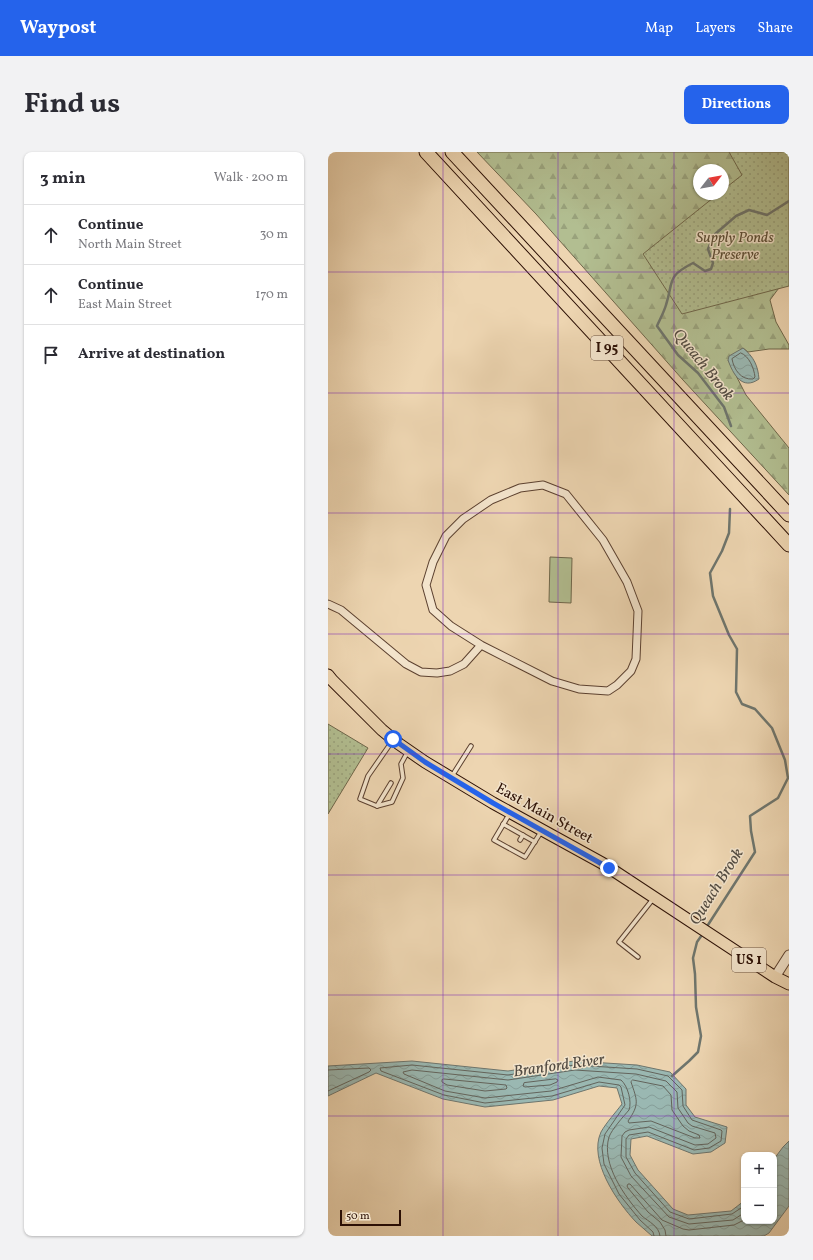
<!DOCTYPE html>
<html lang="en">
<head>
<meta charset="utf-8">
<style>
	body { margin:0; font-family:Vollkorn,serif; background:#f2f2f3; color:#2b2b33 }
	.controls { position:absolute; right:12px; bottom:12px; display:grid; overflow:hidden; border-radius:8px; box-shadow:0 1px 3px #0004 }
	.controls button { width:36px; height:36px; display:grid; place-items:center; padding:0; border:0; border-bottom:1px solid #e1e1e2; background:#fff; color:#2b2b33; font:20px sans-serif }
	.compass { position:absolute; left:365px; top:12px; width:36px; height:36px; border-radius:50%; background:#fff; box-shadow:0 1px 3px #0004; rotate:59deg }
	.scale { position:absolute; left:12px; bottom:10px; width:61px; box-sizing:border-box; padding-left:4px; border:2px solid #2c1005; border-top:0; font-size:11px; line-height:14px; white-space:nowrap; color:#2c1005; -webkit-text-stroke:3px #f3e4cc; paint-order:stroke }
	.stop { position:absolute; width:12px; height:12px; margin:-9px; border:3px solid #2563eb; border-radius:50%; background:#fff }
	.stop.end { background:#2563eb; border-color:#fff; box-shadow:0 1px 4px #0008 }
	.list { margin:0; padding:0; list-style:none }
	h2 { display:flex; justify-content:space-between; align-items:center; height:52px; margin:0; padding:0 16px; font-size:17px }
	h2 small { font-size:13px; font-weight:400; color:#7c7c81 }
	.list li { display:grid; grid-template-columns:26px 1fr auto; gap:12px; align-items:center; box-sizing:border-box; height:60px; padding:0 16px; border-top:1px solid #e1e1e2 }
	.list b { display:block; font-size:15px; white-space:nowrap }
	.list p { margin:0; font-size:13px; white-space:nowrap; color:#7c7c81 }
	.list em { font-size:13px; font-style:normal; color:#7c7c81 }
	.icon { flex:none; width:22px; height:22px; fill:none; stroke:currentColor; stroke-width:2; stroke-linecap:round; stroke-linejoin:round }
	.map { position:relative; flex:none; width:461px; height:1084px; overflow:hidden; border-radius:8px }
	header { display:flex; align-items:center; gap:24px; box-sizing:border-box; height:56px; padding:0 20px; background:#2563eb; color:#fff }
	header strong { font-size:19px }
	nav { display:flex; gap:22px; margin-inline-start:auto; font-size:14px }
	.intro { display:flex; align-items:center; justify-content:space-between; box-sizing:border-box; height:96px; padding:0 24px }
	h1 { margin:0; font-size:28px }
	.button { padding:10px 18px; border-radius:8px; background:#2563eb; color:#fff; font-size:14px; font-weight:700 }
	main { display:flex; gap:24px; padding:0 24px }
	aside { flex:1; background:#fff; border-radius:8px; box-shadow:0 1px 3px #0004 }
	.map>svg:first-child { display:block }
	.green { fill:#b2be91; stroke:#6f674b }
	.forest { fill:url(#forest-firs); stroke:#6f674b; fill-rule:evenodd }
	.park { fill:url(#park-dots); stroke:#6f674b }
	.water { fill:url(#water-waves); stroke:#6e756d }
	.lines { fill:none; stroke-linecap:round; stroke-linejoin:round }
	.shore { stroke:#63645c; stroke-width:1 }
	.stream { stroke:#6e756d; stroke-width:2.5 }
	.service-casing { stroke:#5c4130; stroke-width:5.5 }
	.minor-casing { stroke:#5c4130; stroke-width:9 }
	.tertiary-casing { stroke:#5c4130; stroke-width:11 }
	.primary-casing { stroke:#2c1005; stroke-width:13 }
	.motorway-casing { stroke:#2c1005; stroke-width:15 }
	.service { stroke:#f3e4cc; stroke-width:3.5 }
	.minor { stroke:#f3e4cc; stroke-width:7 }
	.tertiary { stroke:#f3e4cc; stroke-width:9 }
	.primary { stroke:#edd5b1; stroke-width:11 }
	.motorway { stroke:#edd5b1; stroke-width:13 }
	.route { stroke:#2563eb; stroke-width:5 }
	.grid { fill:none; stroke:#7b2cbf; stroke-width:1; stroke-opacity:0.55 }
	.labels { text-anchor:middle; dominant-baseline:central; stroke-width:3; stroke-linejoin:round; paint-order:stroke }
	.shield { fill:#f3e4cc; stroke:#685041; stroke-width:1 }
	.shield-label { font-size:14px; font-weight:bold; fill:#2c1005 }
	.park-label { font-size:15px; font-style:italic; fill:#5b4d36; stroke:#f3e4cc }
	.street-label { font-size:15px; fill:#2c1005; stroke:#f3e4cc }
	.water-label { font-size:16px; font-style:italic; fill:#524b42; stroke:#f3e4cc }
</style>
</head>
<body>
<header>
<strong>Waypost</strong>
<nav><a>Map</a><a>Layers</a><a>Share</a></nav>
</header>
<div class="intro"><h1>Find us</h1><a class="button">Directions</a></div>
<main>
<aside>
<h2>3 min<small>Walk · 200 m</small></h2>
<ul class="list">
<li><svg class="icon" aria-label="ahead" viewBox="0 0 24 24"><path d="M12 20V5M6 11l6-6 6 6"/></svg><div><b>Continue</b><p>North Main Street</p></div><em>30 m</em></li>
<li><svg class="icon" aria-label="ahead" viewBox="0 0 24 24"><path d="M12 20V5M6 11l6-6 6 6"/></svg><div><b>Continue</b><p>East Main Street</p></div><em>170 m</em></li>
<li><svg class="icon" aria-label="arrive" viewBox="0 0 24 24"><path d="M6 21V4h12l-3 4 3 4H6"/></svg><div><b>Arrive at destination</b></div></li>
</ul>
</aside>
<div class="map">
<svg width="461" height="1084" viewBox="0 0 461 1084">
	<defs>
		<pattern id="forest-firs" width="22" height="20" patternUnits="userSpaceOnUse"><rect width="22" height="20" fill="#b2be91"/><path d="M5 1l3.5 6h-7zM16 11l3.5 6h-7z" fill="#99a27c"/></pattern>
		<pattern id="park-dots" width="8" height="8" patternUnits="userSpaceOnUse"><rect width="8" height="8" fill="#b2be91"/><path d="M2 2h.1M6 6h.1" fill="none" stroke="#99a27c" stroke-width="1.8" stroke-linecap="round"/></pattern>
		<pattern id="water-waves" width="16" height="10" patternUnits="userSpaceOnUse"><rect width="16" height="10" fill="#9ab8b2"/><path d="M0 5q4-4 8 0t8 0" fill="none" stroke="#859d98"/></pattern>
	</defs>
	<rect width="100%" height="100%" fill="#edd5b1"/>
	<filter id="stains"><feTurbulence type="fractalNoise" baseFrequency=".005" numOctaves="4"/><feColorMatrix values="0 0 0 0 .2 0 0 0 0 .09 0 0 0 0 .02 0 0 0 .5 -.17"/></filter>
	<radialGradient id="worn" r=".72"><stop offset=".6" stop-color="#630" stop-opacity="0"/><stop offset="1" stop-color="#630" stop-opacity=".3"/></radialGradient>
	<path class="green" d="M222,405L244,406L243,451L221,450Z"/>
	<path class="forest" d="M149,0H461L459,125L442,148L448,170L461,193V197H441L420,200L415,196L400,208L418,243L461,296V343L355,228L208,62ZM371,18H395V42H371Z"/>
	<g class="park">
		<path d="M401,0H461V134L354,162L315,102L390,42H395V38L414,23Z"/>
		<path d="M0,572L40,596L0,662Z"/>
	</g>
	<g class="water">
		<path d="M415,196C426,205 430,214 431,227C414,239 405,222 400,208L401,204Z"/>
		<path d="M84,909L180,919L246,909L309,913L342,920L358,937V953L367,965L399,975L397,991L383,1000L365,1002L319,984L303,987L302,1003L310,1018L345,1057L360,1063L403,1059L416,1049V1069H446V1007L455,995L461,989V1054L441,1081L436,1084H324C319,1079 313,1075 308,1070C289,1050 260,1008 273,980C278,971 288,960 294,952L289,936L271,934L225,948L157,955L115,947L48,921L0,944V914Z"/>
	</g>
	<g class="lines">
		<g class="shore">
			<path d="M413,201C421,204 426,216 427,225L425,227C413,228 406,218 404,207Z"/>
			<path d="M0,918L41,916L43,918L41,920L0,939"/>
			<path d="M116,927L178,933L179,936L178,937L157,939L119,933L114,930V928Z"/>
			<path d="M228,927L230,928L229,930L222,933L197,935L195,934L196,931Z"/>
			<path d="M305,928L335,934L343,943L344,958L355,974L361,979L371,983L372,986H367L323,969L301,971L300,969C312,952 309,948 303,930Z"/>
			<path d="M326,1084L325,1080L312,1068L291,1042L276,1012L274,996L277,982L297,953L293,935L291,933L271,930L224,944L157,951L116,943L53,919L52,916L84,913L180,923L247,913L309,917L340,924L354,938L355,954L364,968L393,978L394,979L393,989L381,996L366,998L320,980L301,983L298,987V1005L307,1021L342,1060L361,1067L404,1062L416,1054"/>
			<path d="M332,1084C331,1074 321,1070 314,1064C297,1045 273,1012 281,985C284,977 295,965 301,958C304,950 300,934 293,928L270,925L223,939L157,946L117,939L76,922L75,920L84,918L180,928L247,918L308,922L338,929L349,940L350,956L360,971L364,974L387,981L388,986L380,992L367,993L321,975L301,978L297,980L294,984L293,1005L303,1024L341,1065L361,1072L405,1068L416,1061"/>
			<path d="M338,1084L337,1078L332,1070L320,1060L300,1036L299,1034L300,1032H302L334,1068L355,1077L361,1078L406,1073L416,1068"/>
		</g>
		<g class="stream">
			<path d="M403,274L396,255L370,221L350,203L329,174C332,167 336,160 338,153C346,128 338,125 365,111L377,119L383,117L385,111L380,97L386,83L408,64L421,58L439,63L461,49"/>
			<path d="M378,776L427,700L423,679L422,664L450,646L460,626L457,608L444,576L427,557L414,552L408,540L409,497L401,483L385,444L382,421L394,399L401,381L402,357"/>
			<path d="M344,924L361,909L370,900L373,884L368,855L367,822L365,806L369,790L376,780"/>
		</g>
		<defs>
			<g id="service">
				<path d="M65,588L40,624L32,647L49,654L64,650L75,626L73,612L79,601"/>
				<path d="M124,624L143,594"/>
				<path d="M49,654L63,631"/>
				<path d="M182,661L166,688L197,705L213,680"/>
				<path d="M175,672L207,690"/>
				<path d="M192,688L195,683"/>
				<path d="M310,805L291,790L325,747"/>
			</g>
			<path id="minor" d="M0,452L13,458L78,512L93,520L109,521L122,519L136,512L153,493L224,529L251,537L280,539L289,533L303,519L308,507L310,459L299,430L275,388L238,342L215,333L192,336L163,348L135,367L118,384L105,410L98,433L105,458L123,474L153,493"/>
			<path id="tertiary" d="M447,825L461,803"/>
			<path id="primary" d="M0,523L4,528L54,578L71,592L97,610L165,651L274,711L447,825L461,832"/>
			<g id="motorway">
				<path d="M98,0L461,393"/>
				<path d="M124,0L461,363"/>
			</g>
		</defs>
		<use href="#service" class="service-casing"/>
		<use href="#minor" class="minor-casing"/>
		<use href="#tertiary" class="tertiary-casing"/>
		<use href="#primary" class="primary-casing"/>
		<use href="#motorway" class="motorway-casing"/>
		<use href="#service" class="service"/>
		<use href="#minor" class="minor"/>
		<use href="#tertiary" class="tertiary"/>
		<use href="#primary" class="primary"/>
		<use href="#motorway" class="motorway"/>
	</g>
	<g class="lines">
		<path class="route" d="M65,587L97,610L165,651L281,716"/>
	</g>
	<path class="grid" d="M115,0V1084M230,0V1084M346,0V1084M0,120H461M0,241H461M0,361H461M0,482H461M0,602H461M0,723H461M0,843H461M0,964H461"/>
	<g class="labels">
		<g class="shield">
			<rect x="263" y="184" width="32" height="24" rx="3"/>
			<rect x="404" y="796" width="34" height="24" rx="3"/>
		</g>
		<g class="shield-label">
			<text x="279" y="196">I 95</text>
			<text x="421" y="808">US 1</text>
		</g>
		<g class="park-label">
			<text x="407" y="86">Supply Ponds<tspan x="407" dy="17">Preserve</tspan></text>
		</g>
		<g class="street-label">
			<text transform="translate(216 662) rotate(29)">East Main Street</text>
		</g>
		<g class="water-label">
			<text transform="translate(375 213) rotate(51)">Queach Brook</text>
			<text transform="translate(389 735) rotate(-58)">Queach Brook</text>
			<text transform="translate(231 914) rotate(-8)">Branford River</text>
		</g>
	</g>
	<rect width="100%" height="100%" filter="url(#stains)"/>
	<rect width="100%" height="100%" fill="url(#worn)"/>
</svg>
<div class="controls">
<button>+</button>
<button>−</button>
</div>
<svg class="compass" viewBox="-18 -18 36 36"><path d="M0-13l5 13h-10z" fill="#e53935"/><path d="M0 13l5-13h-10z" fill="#7c7c81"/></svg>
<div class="scale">50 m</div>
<div class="stop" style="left:65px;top:587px"></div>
<div class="stop end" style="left:281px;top:716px"></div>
</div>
</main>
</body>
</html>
